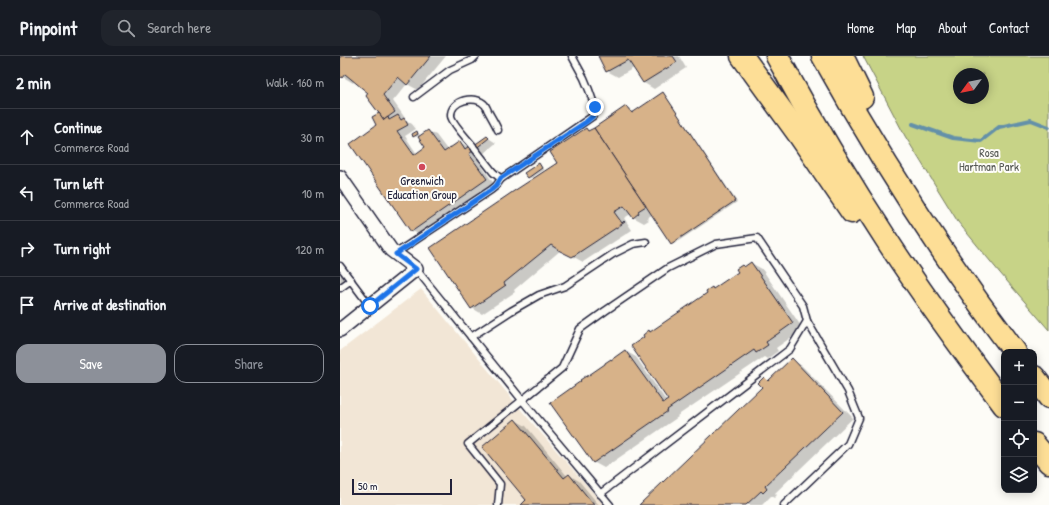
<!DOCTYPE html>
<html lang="en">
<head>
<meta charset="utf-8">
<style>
	body { margin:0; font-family:"Patrick Hand",sans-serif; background:#20242c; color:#f1f3f6 }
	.controls { position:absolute; right:12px; bottom:12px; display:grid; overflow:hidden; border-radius:8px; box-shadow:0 2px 10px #0003 }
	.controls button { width:36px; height:36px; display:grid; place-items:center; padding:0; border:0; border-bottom:1px solid #363941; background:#171b24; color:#f1f3f6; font:20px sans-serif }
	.compass { position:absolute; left:613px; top:12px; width:36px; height:36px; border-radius:50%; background:#171b24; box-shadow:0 2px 10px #0003; rotate:237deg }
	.scale { position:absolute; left:12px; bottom:10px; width:100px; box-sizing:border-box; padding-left:4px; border:2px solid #22223b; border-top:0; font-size:11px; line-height:14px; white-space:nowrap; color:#22223b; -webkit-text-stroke:3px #fdfcf7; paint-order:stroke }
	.stop { position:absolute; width:12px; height:12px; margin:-9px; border:3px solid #1a73e8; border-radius:50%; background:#fff }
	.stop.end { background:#1a73e8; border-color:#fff; box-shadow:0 1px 4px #0008 }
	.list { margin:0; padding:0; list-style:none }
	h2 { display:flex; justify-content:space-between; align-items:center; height:52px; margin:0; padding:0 16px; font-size:17px }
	h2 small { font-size:13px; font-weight:400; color:#9ea1a6 }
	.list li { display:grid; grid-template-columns:26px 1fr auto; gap:12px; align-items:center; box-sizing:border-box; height:56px; padding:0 16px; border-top:1px solid #363941 }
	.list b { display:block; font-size:15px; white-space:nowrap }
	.list p { margin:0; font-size:13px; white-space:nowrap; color:#9ea1a6 }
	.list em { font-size:13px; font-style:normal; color:#9ea1a6 }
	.actions { display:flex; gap:8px; padding:12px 16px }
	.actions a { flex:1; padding:9px 0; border:1px solid #8c9099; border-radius:12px; text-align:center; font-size:14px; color:#8c9099 }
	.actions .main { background:#8c9099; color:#fff }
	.icon { flex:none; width:22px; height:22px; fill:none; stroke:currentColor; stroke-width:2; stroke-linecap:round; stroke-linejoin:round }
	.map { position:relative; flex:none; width:709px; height:449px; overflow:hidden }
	header { display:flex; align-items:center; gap:24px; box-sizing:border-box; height:56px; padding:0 20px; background:#171b24; border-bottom:1px solid #363941 }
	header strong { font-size:19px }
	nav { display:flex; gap:22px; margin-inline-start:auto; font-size:14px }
	.search { width:280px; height:36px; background:#20242c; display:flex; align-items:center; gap:10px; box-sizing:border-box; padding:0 14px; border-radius:12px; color:#9ea1a6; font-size:15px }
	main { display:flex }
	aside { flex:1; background:#171b24 }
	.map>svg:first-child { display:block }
	.built { fill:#f2e6d6 }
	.green { fill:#c7d387; stroke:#747a61; fill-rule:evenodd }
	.shadow { fill:#0003 }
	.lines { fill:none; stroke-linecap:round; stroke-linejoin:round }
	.stream { stroke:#6490a9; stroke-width:4 }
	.building { fill:#d7b289; stroke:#22223b }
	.service-casing { stroke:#22223b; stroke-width:9 }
	.minor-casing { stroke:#22223b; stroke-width:16 }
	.motorway-casing { stroke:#22223b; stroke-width:25 }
	.service { stroke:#fdfcf7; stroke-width:6 }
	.minor { stroke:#fdfcf7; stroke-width:13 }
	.motorway { stroke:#fdde96; stroke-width:22 }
	.route { stroke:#1a73e8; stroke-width:5 }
	.poi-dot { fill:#d1495b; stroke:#fdfcf7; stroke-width:1.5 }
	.labels { text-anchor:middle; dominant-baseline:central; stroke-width:4; stroke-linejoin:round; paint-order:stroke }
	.park-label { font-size:12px; fill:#545752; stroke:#fdfcf7 }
	.poi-label { font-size:12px; fill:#22223b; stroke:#fdfcf7 }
</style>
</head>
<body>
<header>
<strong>Pinpoint</strong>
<div class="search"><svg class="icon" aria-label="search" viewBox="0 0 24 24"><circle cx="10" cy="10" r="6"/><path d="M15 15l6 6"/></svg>Search here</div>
<nav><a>Home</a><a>Map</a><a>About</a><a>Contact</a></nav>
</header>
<main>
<aside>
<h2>2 min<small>Walk · 160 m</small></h2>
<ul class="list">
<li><svg class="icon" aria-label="ahead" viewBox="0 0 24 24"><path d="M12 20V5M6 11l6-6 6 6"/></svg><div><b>Continue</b><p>Commerce Road</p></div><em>30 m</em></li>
<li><svg class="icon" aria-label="left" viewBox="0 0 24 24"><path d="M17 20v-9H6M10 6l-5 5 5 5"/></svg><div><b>Turn left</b><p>Commerce Road</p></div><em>10 m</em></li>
<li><svg class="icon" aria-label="right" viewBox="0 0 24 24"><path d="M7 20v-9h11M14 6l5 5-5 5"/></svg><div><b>Turn right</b></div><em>120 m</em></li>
<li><svg class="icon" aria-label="arrive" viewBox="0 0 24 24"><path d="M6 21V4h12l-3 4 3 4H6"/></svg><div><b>Arrive at destination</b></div></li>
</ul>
<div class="actions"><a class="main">Save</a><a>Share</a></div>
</aside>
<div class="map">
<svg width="709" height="449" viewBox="0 0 709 449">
	<rect width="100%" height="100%" fill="#fdfcf7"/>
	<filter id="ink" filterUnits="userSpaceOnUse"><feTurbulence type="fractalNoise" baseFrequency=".025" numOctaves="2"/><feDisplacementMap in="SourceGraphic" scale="8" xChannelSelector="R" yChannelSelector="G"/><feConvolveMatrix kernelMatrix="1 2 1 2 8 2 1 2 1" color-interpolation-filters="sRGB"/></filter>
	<g filter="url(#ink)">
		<path class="built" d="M81,233L187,361L264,449H0V295Z"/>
		<path class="green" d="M523,0H709V274L660,217L618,166L565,80ZM619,18H643V42H619Z"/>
		<g class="shadow">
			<path d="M0,0H106L78,34L67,28L53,45L65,62L64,63L72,68L76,73L65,80L77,98L86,91L78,80L76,81L74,80L77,76L79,78L80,80L88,75L96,79L108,95L120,86L131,93L147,81L156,87L137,103L154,128L80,179L72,175L37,70L41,58L30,37L14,25L13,27L0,19Z"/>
			<path d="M259,0H339L346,12L314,33L304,27L294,12L278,21L267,15Z"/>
			<path d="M323,38L325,39L397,146L334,188L332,187L313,158L307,162L309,164L304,167L293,161L291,158L284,162L292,174L243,206L221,194L174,234L175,236L142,258L132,252L218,107L246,73L250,76L286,51L289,52L293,58Z"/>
			<path d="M199,108L201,110L204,114L191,122L188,121Z"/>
			<path d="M411,207L422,213L463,273L436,292L438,295L427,303L424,301L337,360L338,361L264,412L253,406L247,322L271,304H272L285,295L296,301L327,346L329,344L306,281L309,276L311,277L368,237L372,232L374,233Z"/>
			<path d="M0,217L6,225L0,230Z"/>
			<path d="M452,304L462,310L513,362L435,437L437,439L434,442L431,440L422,449H300L423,331L424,323L429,325Z"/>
			<path d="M175,364L186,370L227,420L229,419L239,425L259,449H182L188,445Z"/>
		</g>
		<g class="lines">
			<path class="stream" d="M573,68L613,82L641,85L659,71L691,64L709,71"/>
		</g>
		<g class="building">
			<path d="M0,0H91L67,29L58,21L43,39L55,56L44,64L26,40L28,37L5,18L2,22L0,20Z"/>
			<path d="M258,0H333L337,6L303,27L288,4L266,16Z"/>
			<path d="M323,36L395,145L331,188L254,72L286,50L292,57Z"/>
			<path d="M39,57L44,64L48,61L49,64L58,59L61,64L64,62L68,69L57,75L74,99L85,91L78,81L88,74L104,96L120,85L125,93L129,90L130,92L147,80L149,82L129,98L147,123L71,176L10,88L36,69L32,61Z"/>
			<path d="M246,72L248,75L254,72L306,150L298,155L299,157L293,162L284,150L274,156L282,167L284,165L285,166L232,201L220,195L211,189L164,227L165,229H166L131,253L90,192L174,135L217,107L210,96Z"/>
			<path d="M77,75L78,78L73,81L72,78Z"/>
			<path d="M199,107L202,112L188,122L184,117Z"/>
			<path d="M411,206L453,267L426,286L428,289L416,297L414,294L327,354L328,355L253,407L210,347L241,325L240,324L246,320V321L265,308V307L271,303V304L285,294L323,347L328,344L291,290L304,281L303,279L309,274L310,276L367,237L366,235L372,231L373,233L398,216L396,213L402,209L404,211Z"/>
			<path d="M452,302L503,356L425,430L427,433L423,437L421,435L406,449H299L422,331L418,327L424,321L428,325Z"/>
			<path d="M175,363L224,422L229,418L254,449H181L186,444L142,391Z"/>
		</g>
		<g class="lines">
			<defs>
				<g id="service">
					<path d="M74,41L110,14L132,4L136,0"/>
					<path d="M133,90C128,84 112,67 111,60C110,44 136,38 145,49C146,50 147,53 148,55C151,61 155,67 158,74"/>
					<path d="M135,93L153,116L161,123"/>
					<path d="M56,197L151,134L156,130L161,123L253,60L255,51L249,34L244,22L232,0"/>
					<path d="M0,210L30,250"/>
					<path d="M76,213L182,344L270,449"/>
					<path d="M0,232L11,224"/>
					<path d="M131,281L171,255L199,239L225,230L273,198L293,188L306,186"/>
					<path d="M158,449L160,428L128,388L222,312L240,273L265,255L328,212L376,188L417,182L463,250L467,265L450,293L260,438"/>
					<path d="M444,449L508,388L519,362L508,335L467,265"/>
				</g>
				<path id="minor" d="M0,121L51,194L76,213L0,274"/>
				<g id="motorway">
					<path d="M402,0L460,80L512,156"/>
					<path d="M437,0C472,65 510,128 550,189C586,244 625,297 664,349"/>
					<path d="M483,0C540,103 604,202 675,296"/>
					<path d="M502,0L522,41"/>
					<path d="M694,321L709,341"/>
					<path d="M694,388L709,406"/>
				</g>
			</defs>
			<use href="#service" class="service-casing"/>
			<use href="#minor" class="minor-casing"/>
			<use href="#motorway" class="motorway-casing"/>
			<use href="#service" class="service"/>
			<use href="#minor" class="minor"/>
			<use href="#motorway" class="motorway"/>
		</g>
	</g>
	<g class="lines" filter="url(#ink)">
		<path class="route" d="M30,250L76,213L56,198L151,134L156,130L161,122L246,66L253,60L255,51"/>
	</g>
	<circle class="poi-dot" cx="82" cy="111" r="4"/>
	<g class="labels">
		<g class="park-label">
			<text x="649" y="96">Rosa<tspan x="649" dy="14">Hartman Park</tspan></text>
		</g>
		<g class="poi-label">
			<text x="82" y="124">Greenwich<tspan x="82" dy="14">Education Group</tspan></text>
		</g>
	</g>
</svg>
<div class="controls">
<button>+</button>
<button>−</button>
<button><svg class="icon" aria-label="locate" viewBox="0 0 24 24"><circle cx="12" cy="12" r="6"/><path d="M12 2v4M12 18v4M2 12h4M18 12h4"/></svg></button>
<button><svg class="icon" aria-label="layers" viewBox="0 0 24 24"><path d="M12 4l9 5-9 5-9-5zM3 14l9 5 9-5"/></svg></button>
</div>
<svg class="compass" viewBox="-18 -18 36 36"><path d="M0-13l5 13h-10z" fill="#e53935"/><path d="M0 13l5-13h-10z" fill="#9ea1a6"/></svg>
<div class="scale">50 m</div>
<div class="stop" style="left:30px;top:250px"></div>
<div class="stop end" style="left:255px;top:51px"></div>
</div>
</main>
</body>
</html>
